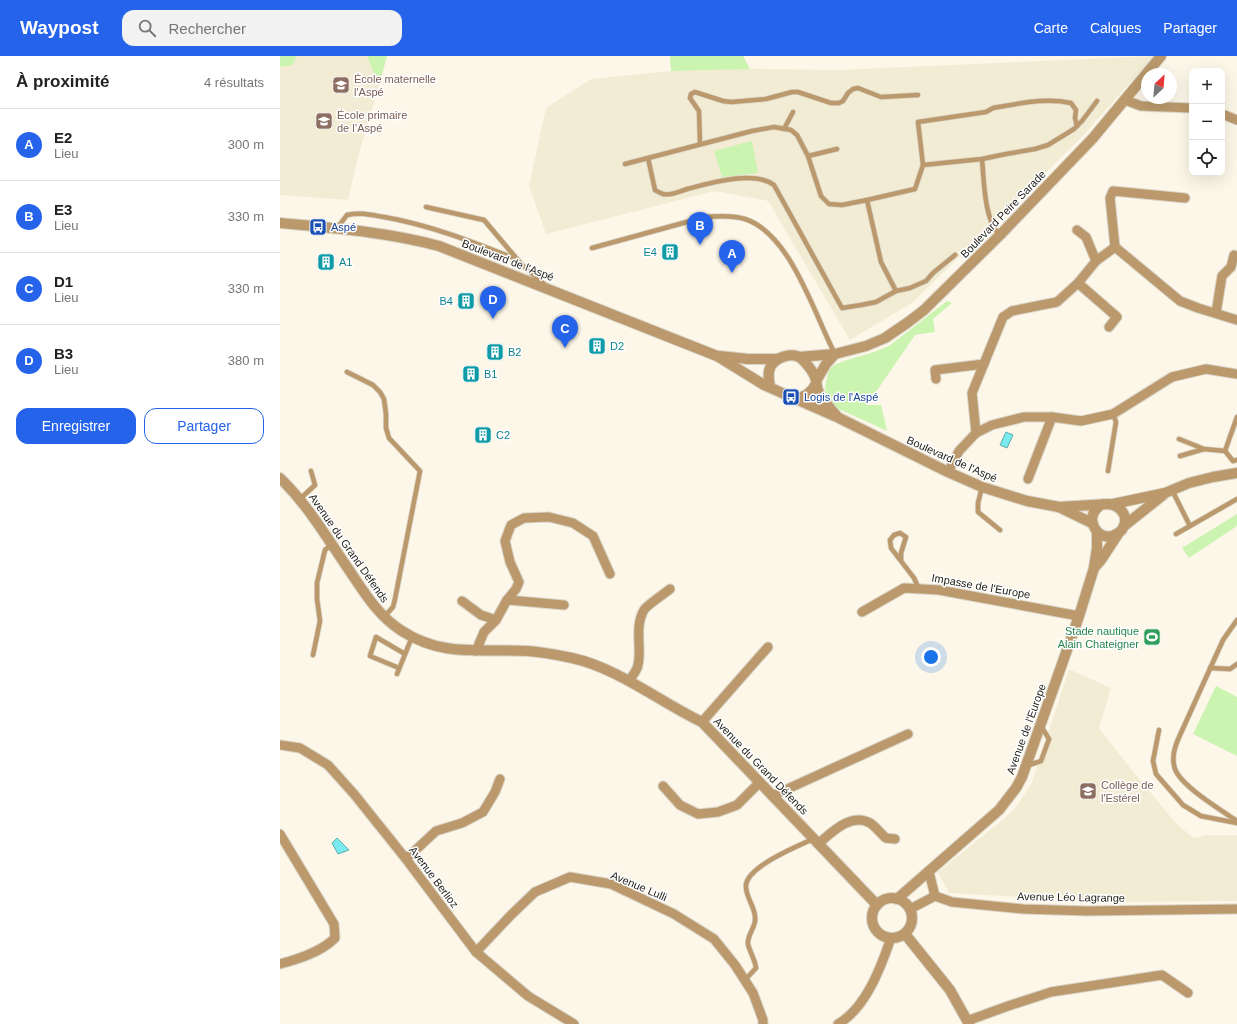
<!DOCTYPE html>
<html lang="fr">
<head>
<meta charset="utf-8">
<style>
	body { margin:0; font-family:Helvetica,sans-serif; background:#f2f2f2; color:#222 }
	.controls { position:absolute; right:12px; top:12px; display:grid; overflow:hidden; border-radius:8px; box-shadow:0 4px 16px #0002 }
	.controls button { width:36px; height:36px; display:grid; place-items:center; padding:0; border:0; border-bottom:1px solid #e0e0e0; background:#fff; color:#222; font:20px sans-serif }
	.compass { position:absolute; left:861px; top:12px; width:36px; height:36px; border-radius:50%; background:#fff; box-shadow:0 4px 16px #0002; rotate:26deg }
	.you { position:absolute; left:651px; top:601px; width:14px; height:14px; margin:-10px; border:3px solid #fff; border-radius:50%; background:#1a73e8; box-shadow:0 0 0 6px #1a73e833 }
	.badge { display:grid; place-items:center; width:26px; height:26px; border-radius:50%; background:#2563eb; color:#fff; font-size:13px; font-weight:700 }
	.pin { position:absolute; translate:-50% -33px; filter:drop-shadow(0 1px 2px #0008) }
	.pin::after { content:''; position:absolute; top:21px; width:14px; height:12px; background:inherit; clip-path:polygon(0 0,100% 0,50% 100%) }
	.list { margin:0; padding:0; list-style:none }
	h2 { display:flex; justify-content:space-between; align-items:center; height:52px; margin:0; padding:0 16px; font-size:17px }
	h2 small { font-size:13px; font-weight:400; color:#767676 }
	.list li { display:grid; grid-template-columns:26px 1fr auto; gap:12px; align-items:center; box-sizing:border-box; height:72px; padding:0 16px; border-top:1px solid #e0e0e0 }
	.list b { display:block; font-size:15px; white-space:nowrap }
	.list p { margin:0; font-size:13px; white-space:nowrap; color:#767676 }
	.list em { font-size:13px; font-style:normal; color:#767676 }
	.actions { display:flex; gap:8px; padding:12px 16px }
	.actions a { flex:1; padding:9px 0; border:1px solid #2563eb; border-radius:12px; text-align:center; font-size:14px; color:#2563eb }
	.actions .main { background:#2563eb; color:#fff }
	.icon { flex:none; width:22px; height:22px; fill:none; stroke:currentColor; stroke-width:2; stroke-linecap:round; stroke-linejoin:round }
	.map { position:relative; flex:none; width:957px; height:968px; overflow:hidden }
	header { display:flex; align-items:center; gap:24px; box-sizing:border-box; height:56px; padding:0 20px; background:#2563eb; color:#fff }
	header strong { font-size:19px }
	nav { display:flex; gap:22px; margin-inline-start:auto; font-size:14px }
	.search { width:280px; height:36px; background:#f2f2f2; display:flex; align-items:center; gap:10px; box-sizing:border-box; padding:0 14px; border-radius:12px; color:#767676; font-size:15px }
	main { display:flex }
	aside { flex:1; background:#fff }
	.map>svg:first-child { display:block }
	.built { fill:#f3ecd5 }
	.green { fill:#ccf4b1 }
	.water { fill:#79eaee; stroke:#5eacae }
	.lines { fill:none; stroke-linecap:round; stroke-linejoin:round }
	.service-casing { stroke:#d8d4c7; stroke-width:6 }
	.minor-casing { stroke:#d8d4c7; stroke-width:11 }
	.tertiary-casing { stroke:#d8d4c7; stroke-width:12 }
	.service { stroke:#bb996c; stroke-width:4.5 }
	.minor { stroke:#bb996c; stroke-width:9 }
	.tertiary { stroke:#bb996c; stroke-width:10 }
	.labels { text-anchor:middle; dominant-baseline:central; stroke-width:3; stroke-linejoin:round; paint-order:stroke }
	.education-label { font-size:11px; fill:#785e54; stroke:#fff; text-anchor:start }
	.street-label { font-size:11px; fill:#1e1d17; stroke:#fff }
	.transit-label { font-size:11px; fill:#164399; stroke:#fff; text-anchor:start }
	.culture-label { font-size:11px; fill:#0d838f; stroke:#fff; text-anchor:start }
	.leisure-label { font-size:11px; fill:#27864d; stroke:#fff; text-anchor:end }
</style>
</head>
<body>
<header>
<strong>Waypost</strong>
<div class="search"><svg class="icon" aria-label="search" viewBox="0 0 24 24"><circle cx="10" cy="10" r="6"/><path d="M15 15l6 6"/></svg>Rechercher</div>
<nav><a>Carte</a><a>Calques</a><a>Partager</a></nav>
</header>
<main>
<aside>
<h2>À proximité<small>4 résultats</small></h2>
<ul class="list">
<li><span class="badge">A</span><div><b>E2</b><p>Lieu</p></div><em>300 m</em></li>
<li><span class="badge">B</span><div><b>E3</b><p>Lieu</p></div><em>330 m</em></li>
<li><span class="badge">C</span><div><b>D1</b><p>Lieu</p></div><em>330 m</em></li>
<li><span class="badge">D</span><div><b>B3</b><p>Lieu</p></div><em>380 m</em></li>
</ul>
<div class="actions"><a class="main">Enregistrer</a><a>Partager</a></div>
</aside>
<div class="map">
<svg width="957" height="968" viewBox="0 0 957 968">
	<rect width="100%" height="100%" fill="#fcf7e8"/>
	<g class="built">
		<path d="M17,0H87L99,30L78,101L68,144L0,139V11L12,9Z"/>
		<path d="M874,0L799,84L632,247L570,284L488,145L435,135L266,178L249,130L266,52L311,23L421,12L558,14Z"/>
		<path d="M789,613L831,632L819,672L851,713L895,766L911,780L918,782L924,779H957V845L837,846L669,837L658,816L725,762L735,752L751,729Z"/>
	</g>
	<g class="green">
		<path d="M0,0H17L12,9L0,11Z"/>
		<path d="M87,0H107L99,30Z"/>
		<path d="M390,0H463L470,13L391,15Z"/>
		<path d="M472,85L478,117L442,121L434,95Z"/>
		<path d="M667,245L672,247L653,263L655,276L635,279L587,349H601L607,375L559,353L551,346L546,337L545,330L549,314L554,309L567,304L591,297L609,290Z"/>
		<path d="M957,458V470L909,502L902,492Z"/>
		<path d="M936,630L957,641V700L913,678Z"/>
	</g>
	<g class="water">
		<path d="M726,376L733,379L727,392L720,389Z"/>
		<path d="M57,782L69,794L58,798L52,787Z"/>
	</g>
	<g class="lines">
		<defs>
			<g id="service">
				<path d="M504,73L513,56"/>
				<path d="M420,88L419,55L410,42L411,38L415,36L443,45L451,46L486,43L512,36H518L551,47H559L563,45L568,37L573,33L578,32L601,41L638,39"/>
				<path d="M528,100L557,93"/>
				<path d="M368,102L375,134C377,135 380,137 383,138C390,140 401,135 407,133C430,127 474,114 494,129L562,252L581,249L596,246L616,235L630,232L646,225L653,217L675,199"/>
				<path d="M702,103C704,124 704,165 720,179"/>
				<path d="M345,108L472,75L494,71L511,74L517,79L528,100L541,140L549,148L562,149L587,144"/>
				<path d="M643,109L638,66L706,56L713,52C738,48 765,41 791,47L796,54L795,62L797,70"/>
				<path d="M146,151L204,164L242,209L264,228"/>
				<path d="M58,171L67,159C80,156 91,159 104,161C150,169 193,186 236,203"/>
				<path d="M312,192L425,161C437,160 453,159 465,163C511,178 534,258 555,298"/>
				<path d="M616,235L601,206L587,144L635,133L643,109L702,103L726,98L755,93L768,89L794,73L802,65L817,45"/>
				<path d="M67,316L93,329L100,336L104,343L106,358V372L109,382L140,415L115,543L113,551L104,561"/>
				<path d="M957,361L945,395L953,405L957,404"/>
				<path d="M899,383L924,393"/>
				<path d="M900,400L924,393L945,395"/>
				<path d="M828,415L836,366L833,358"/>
				<path d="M702,431L698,447V456L720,474"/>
				<path d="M892,434L910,470L957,443"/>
				<path d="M20,443L35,429L31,415"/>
				<path d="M896,478L910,470"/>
				<path d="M621,504V497L626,481L620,477L614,479L610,484L611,492L634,522L639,533"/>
				<path d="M957,564L943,584L900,679C895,690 891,701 895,713C901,730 941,754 957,765"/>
				<path d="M33,599L40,565L37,543V527L45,494L52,488"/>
				<path d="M119,612L90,600L96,581L125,598"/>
				<path d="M930,612L950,613L957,608"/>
				<path d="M117,618L132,581"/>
				<path d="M879,674L873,705L876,718L903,749L921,760L957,767"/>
				<path d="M746,710L761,705L769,683L761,670"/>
				<path d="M465,924L476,912C475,903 470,897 468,888C467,880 474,873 475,865C477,852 465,842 466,829C468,810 518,790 533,783"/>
			</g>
			<g id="minor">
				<path d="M845,44L861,50L912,52"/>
				<path d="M942,58L957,64"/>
				<path d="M797,174L806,181L816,205"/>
				<path d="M835,191L900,245L918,252L957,264"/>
				<path d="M798,227L837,261L829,271"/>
				<path d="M936,257L942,220L951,211L954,199"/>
				<path d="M656,323L655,314L704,308"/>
				<path d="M696,377L692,337L723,261L732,255L777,246L798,227L816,205L835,191L830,142L833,135L905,142"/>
				<path d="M668,416L679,395L696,377L712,369L744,361H772L801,365L833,358L892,321L926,313L957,318"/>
				<path d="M748,423L772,361"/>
				<path d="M227,544L284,549"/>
				<path d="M182,545L201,559L216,564"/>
				<path d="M582,556L624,532L659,534L799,560"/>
				<path d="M196,595L204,576L216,564L227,544L236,533L239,526L230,506L225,485L231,469L244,462L269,461L293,467L313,480L330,518"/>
				<path d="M349,625C352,620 357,615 358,609C362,592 354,571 364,554C367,549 384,538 390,533"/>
				<path d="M422,666L488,591"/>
				<path d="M0,689L20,692L48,709L74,738L126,803L196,896L248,940L294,968"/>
				<path d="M383,730L400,749L418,758L438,756L457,749L480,726"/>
				<path d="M492,740L628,678"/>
				<path d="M0,778L54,868L55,882C41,896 19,903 0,908"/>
				<path d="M538,788C551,777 571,756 590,767C595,770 601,778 606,782L615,783"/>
				<path d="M126,803L156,775L182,767L203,756L215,736L220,723"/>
				<path d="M649,816L655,840"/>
				<path d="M630,854L634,851L655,840L672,846L743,853L807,855L957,853"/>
				<path d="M196,896L231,859L255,836L290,821L331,828L394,858L434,883L455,909L473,937L483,964V968"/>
				<path d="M687,965L728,950L771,936L882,919L908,937"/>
				<path d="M558,968C586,952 601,911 611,882"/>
			</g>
			<g id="tertiary">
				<path d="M0,167C53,172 108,176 159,190L437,300L484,329L559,362L668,416L702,431L747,445L779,451L828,448C838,449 846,456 845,466C844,471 842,475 838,477C820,491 799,460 823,448"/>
				<path d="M439,300L468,303H497"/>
				<path d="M519,301L555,298L586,290L605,282L627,267L644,254L720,179L813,82L881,0"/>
				<path d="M536,325L546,308L555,298"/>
				<path d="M490,331C489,325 487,316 491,310C496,301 512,296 521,302C527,308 535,317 536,325C537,329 537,333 539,337C543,345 550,352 556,359"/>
				<path d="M515,343C526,340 531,337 536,328"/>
				<path d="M0,422C28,449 47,482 69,514C84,536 98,560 122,575C164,602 201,592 248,595C262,596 278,599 292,602C338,612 380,646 422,666L597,849"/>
				<path d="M833,448L885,437L909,427L933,421L957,417"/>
				<path d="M781,452L812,467"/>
				<path d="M844,470L883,439"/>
				<path d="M814,512L821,504L838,478"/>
				<circle cx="612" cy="862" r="20"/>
				<path d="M617,843L719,754L736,732L742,721L799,560L814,512L817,492V476"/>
				<path d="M625,878L670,934L689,968"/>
			</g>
		</defs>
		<use href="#service" class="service-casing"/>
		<use href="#minor" class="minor-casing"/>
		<use href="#tertiary" class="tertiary-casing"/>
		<use href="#service" class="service"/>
		<use href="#minor" class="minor"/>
		<use href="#tertiary" class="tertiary"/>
	</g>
	<defs>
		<symbol id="school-square" viewBox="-11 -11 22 22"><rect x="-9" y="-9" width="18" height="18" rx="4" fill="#8d6e63" stroke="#fff"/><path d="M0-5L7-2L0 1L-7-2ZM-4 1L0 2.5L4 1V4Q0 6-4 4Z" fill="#fff"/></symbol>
		<symbol id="bus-square" viewBox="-11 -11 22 22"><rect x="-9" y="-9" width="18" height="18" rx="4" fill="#1a4fb4" stroke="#fff"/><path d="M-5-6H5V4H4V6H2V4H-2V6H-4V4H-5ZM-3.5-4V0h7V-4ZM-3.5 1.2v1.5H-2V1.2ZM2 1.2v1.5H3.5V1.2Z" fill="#fff"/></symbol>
		<symbol id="building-square" viewBox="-11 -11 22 22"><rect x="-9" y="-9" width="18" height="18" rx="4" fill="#0f9aa8" stroke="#fff"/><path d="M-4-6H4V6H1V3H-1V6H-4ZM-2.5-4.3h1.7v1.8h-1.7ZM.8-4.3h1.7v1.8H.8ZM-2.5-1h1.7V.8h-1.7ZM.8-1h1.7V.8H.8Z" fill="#fff"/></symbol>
		<symbol id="stadium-square" viewBox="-11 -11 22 22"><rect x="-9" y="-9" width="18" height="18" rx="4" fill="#2e9e5b" stroke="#fff"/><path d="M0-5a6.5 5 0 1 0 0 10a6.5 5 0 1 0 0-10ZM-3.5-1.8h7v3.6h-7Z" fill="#fff"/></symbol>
	</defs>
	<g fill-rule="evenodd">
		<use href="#school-square" x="51" y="19" width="20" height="20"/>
		<use href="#school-square" x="34" y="55" width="20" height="20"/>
		<use href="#bus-square" x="28" y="161" width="20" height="20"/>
		<use href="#building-square" x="380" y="186" width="20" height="20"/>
		<use href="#building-square" x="36" y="196" width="20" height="20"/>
		<use href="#building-square" x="176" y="235" width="20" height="20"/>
		<use href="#building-square" x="307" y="280" width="20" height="20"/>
		<use href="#building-square" x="205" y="286" width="20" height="20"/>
		<use href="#building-square" x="181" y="308" width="20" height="20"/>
		<use href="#bus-square" x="501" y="331" width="20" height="20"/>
		<use href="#building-square" x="193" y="369" width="20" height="20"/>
		<use href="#stadium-square" x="862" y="571" width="20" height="20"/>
		<use href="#school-square" x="798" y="725" width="20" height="20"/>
	</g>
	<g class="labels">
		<g class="education-label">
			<text x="74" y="23">École maternelle<tspan x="74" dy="13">l'Aspé</tspan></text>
			<text x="57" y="59">École primaire<tspan x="57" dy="13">de l’Aspé</tspan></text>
			<text x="821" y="729">Collège de<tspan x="821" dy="13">l'Estérel</tspan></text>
		</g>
		<g class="street-label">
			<text transform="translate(723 158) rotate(-46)">Boulevard Peire Sarade</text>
			<text transform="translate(228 204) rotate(21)">Boulevard de l'Aspé</text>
			<text transform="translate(672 403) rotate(24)">Boulevard de l'Aspé</text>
			<text transform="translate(69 492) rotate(55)">Avenue du Grand Défends</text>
			<text transform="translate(701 530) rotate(10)">Impasse de l'Europe</text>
			<text transform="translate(746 673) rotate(-70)">Avenue de l'Europe</text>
			<text transform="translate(481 710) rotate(46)">Avenue du Grand Défends</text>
			<text transform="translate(154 821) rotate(53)">Avenue Berlioz</text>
			<text transform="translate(359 830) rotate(23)">Avenue Lulli</text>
			<text transform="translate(791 841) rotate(1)">Avenue Léo Lagrange</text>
		</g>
		<g class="transit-label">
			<text x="51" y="171">Aspé</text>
			<text x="524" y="341">Logis de l'Aspé</text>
		</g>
		<g class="culture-label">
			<text x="377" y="196" text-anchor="end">E4</text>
			<text x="59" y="206">A1</text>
			<text x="173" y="245" text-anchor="end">B4</text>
			<text x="330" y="290">D2</text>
			<text x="228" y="296">B2</text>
			<text x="204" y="318">B1</text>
			<text x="216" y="379">C2</text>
		</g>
		<g class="leisure-label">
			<text x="859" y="575">Stade nautique<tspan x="859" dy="13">Alain Chateigner</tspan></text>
		</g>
	</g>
</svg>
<div class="controls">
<button>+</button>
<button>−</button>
<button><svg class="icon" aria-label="locate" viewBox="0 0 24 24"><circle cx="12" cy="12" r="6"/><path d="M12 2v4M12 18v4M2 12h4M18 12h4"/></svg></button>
</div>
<svg class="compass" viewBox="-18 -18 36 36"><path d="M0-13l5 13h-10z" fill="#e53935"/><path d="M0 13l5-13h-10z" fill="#767676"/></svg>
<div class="you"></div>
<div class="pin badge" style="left:452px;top:217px">A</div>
<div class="pin badge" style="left:420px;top:189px">B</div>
<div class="pin badge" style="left:285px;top:292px">C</div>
<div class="pin badge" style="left:213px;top:263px">D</div>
</div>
</main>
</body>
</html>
